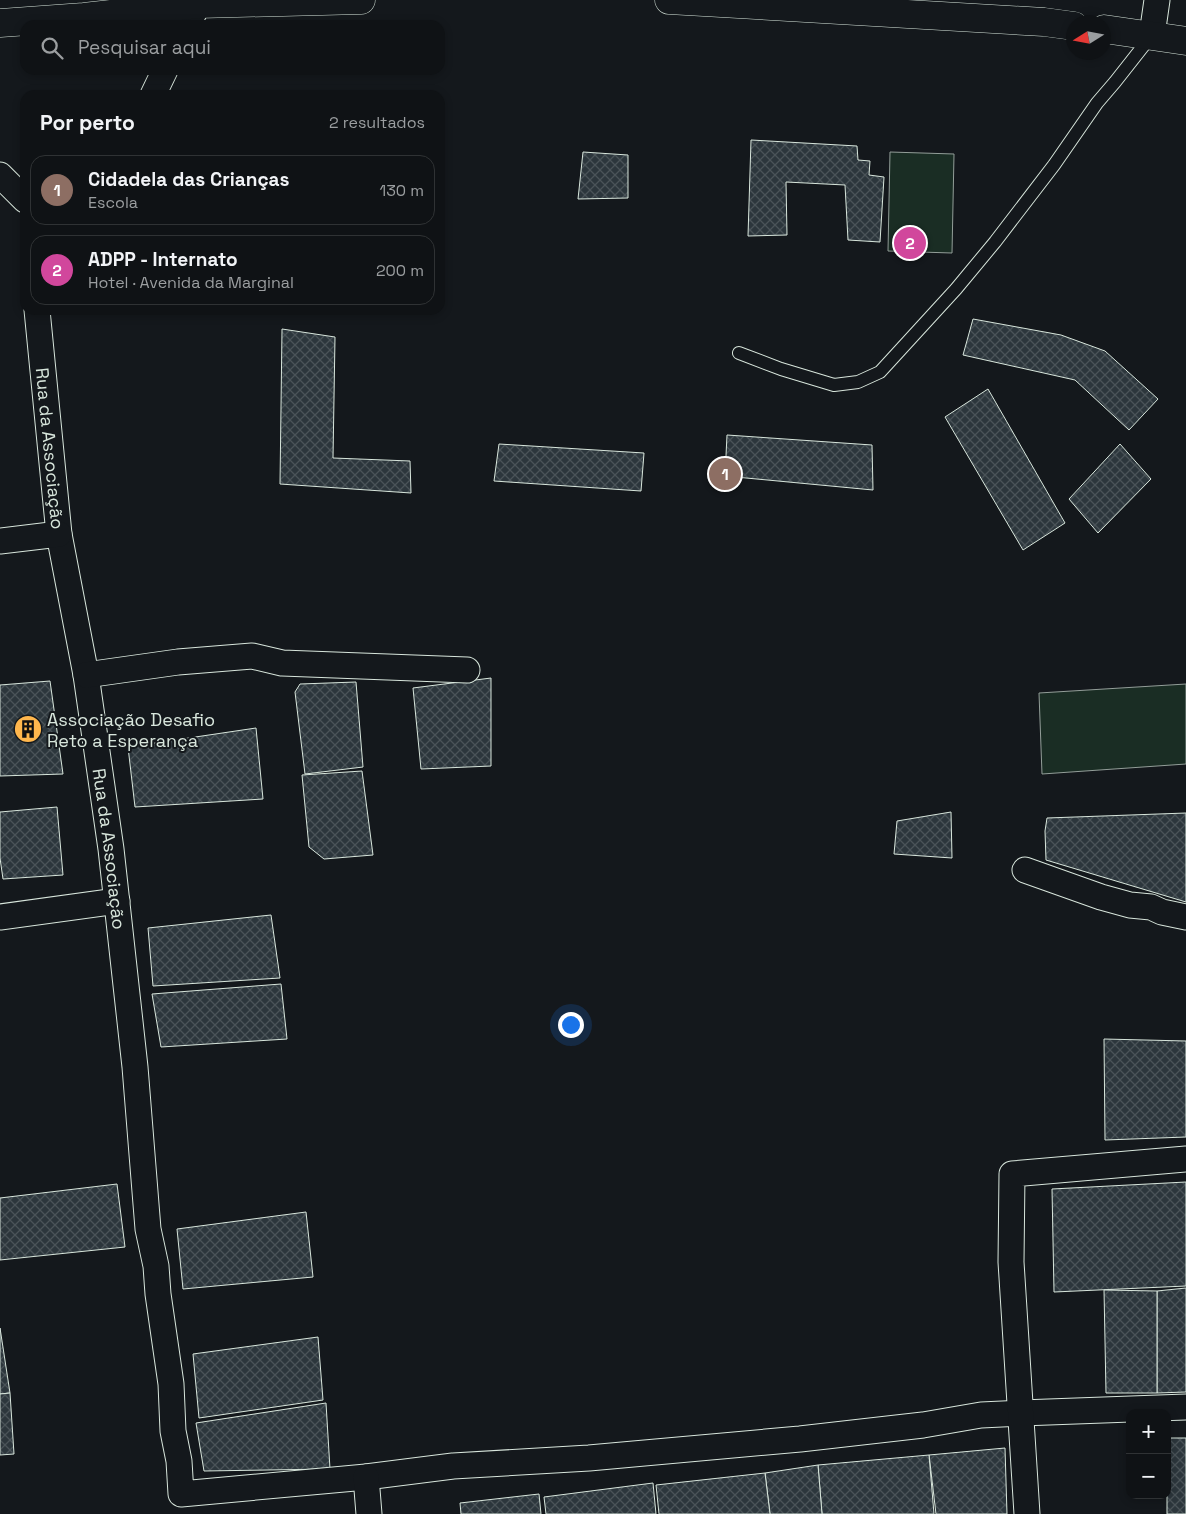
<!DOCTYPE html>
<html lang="pt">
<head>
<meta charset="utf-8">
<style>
	body { margin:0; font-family:"Space Grotesk",sans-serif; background:#1d2022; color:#f1f3f6 }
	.controls { position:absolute; right:15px; bottom:15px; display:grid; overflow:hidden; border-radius:10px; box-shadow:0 2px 8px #0003 }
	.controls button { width:45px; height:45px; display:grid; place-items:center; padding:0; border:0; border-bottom:1px solid #2f3234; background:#0f1215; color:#f1f3f6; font:25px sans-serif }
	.compass { position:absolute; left:1066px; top:15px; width:45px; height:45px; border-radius:50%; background:#0f1215; box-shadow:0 2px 8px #0003; rotate:259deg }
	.you { position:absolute; left:570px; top:1024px; width:18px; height:18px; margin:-12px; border:4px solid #fff; border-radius:50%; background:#1a73e8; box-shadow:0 0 0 8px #1a73e833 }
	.badge { display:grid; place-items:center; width:32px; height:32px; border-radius:50%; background:#db2777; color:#fff; font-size:16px; font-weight:700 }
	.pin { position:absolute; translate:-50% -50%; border:2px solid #fff; box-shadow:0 1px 5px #0006 }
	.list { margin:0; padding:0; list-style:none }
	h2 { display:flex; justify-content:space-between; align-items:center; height:65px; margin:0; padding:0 20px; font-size:21px }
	h2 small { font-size:16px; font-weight:400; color:#9b9ea0 }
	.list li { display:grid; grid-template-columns:32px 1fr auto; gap:15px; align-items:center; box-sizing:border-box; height:70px; margin:0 10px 10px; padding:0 10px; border:1px solid #2f3234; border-radius:15px }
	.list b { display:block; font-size:19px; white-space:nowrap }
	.list p { margin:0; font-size:16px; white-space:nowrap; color:#9b9ea0 }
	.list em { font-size:16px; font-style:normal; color:#9b9ea0 }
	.icon { flex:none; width:28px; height:28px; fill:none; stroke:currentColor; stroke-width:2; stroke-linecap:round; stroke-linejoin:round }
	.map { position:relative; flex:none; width:1186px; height:1514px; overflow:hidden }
	.search { position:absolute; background:#0f1215; box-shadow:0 2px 8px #0003; left:20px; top:20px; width:425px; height:55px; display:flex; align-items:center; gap:12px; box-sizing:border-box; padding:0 18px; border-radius:15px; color:#9b9ea0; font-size:19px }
	.panel { position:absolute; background:#0f1215; box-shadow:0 2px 8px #0003; left:20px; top:90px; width:425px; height:225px; border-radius:15px }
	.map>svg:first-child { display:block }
	.green { fill:#1a2d24; stroke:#939e99 }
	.building { fill:url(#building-cross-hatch); stroke:#d8e6dc }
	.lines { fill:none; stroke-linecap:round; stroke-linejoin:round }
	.service-casing { stroke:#d8e6dc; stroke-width:14 }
	.minor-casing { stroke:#d8e6dc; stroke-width:27 }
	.primary-casing { stroke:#d8e6dc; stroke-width:29 }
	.service { stroke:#14181c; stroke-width:12 }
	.minor { stroke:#14181c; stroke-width:25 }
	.primary { stroke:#14181c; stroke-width:28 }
	.labels { text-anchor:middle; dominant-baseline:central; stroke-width:4; stroke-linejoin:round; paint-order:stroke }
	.street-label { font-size:18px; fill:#d8e6dc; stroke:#14181c }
	.poi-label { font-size:18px; fill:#d8e6dc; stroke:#14181c; text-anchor:start }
</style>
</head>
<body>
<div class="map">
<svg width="1186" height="1514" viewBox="0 0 1186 1514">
	<defs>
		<pattern id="building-cross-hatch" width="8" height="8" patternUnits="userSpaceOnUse" patternTransform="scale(1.25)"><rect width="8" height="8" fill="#2c363c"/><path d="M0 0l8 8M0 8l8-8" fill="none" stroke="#4a5358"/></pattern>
	</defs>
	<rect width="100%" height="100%" fill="#14181c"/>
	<g class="green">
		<path d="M890,152L954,154L952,253L888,251Z"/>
		<path d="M1186,684V764L1042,774L1039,693Z"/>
	</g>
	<g class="building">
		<path d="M751,140L857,146L858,160L870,161L869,175L884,177L880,242L848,240L845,185L786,182L787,235L748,236Z"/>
		<path d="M583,152L628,155V198L578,199Z"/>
		<path d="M973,319L1061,335L1105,351L1158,399L1129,430L1075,380L963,355Z"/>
		<path d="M282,329L335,337L333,458L410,461L411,493L280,484Z"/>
		<path d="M988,389L1065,523L1023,550L945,417Z"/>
		<path d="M727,435L872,445L873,490L725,476Z"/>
		<path d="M499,444L644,453L641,491L494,481Z"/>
		<path d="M1120,444L1151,479L1098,533L1069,499Z"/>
		<path d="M491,678V766L421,769L413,688Z"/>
		<path d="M50,681L63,774L0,776V685Z"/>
		<path d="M356,682L363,767L305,774L295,692L300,684Z"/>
		<path d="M256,728L263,799L135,807L128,747Z"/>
		<path d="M362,771L373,855L324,859L309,847L302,775Z"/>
		<path d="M57,807L63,875L3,879L0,858V812Z"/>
		<path d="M951,812L952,858L894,854L897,821Z"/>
		<path d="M1186,813V902L1046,860L1045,831L1047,818Z"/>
		<path d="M271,915L280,978L153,986L148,928Z"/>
		<path d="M281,984L287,1039L161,1047L152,994Z"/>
		<path d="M1104,1039L1186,1041V1137L1105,1140Z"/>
		<path d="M1186,1182V1286L1054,1292L1052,1189Z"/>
		<path d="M117,1184L125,1247L0,1260V1198Z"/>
		<path d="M306,1212L313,1277L183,1289L177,1229Z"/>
		<path d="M1186,1288V1392L1157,1393V1291Z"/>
		<path d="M1104,1290L1157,1291V1393H1106Z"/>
		<path d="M0,1328L10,1393L0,1394Z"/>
		<path d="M318,1337L323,1400L199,1418L193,1354Z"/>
		<path d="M10,1393L14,1454L0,1455V1394Z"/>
		<path d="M326,1403L330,1469L204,1471L196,1423Z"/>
		<rect x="1167" y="1438" width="19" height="76"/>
		<path d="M1005,1448L1007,1514H936L929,1455Z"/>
		<path d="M929,1455L934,1514H822L818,1465Z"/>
		<path d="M818,1465L822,1514H770L765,1473Z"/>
		<path d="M765,1473L770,1514H659L656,1485Z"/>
		<path d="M653,1483L656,1514H546L544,1497Z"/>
		<path d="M539,1494L541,1514H461L460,1503Z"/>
	</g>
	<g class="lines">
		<defs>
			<path id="service" d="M739,353L781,369L834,385L858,382L880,372L956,289L995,242L1054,165L1097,103L1115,82L1152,35"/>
			<g id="minor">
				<path d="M188,25L198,4"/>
				<path d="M1152,35L1157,0"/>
				<path d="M153,95L165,70"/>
				<path d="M0,175L25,200"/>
				<path id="s1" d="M37,310L59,534L86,675L111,849L135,1067L148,1229L156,1266L158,1294L171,1384L173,1431L179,1461L181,1494L366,1477L453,1466L589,1458L800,1439L923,1425L981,1415L1021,1413L1186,1407"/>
				<path d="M0,541L59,534"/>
				<path d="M86,675L178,662L252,656L282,663L467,670"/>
				<path d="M1025,870L1101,897L1130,905L1151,907L1162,912L1186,917"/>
				<path d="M0,917L117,901"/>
				<path d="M366,1477L369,1514"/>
				<path d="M1027,1514L1011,1262L1012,1174L1186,1159"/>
			</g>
			<g id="primary">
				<path d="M669,0L1044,22L1074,26"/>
				<path d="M0,23L84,17L198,4L361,0"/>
				<path d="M1104,29L1186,41"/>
			</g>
		</defs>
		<use href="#service" class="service-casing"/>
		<use href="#minor" class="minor-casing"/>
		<use href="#primary" class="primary-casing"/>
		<use href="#service" class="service"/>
		<use href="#minor" class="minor"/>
		<use href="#primary" class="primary"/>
	</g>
	<defs>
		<symbol id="building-disc" viewBox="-11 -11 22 22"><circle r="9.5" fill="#ffb74d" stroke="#14181c"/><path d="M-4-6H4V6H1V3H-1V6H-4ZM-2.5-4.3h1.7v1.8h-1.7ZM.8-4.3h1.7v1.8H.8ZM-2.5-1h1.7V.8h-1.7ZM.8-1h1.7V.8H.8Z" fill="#111"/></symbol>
	</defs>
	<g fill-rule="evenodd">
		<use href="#building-disc" x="12" y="713" width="32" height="32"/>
	</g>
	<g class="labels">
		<g class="street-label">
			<text stroke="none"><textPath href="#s1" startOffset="139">Rua da Associação</textPath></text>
			<text stroke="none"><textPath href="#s1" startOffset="544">Rua da Associação</textPath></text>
		</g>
		<g class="poi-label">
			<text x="47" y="719">Associação Desafio<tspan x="47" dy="21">Reto a Esperança</tspan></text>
		</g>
	</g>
</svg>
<div class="controls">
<button>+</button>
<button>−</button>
</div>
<svg class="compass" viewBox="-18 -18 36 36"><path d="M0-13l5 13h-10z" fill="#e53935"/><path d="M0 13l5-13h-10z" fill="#9b9ea0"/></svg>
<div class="you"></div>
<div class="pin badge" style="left:725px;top:474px;background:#8d6e63">1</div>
<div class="pin badge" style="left:910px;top:243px;background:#d1479c">2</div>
<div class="search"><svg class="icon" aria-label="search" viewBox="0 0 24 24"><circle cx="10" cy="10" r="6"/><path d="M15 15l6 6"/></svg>Pesquisar aqui</div>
<section class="panel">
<h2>Por perto<small>2 resultados</small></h2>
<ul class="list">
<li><span class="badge" style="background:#8d6e63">1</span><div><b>Cidadela das Crianças</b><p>Escola</p></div><em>130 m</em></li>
<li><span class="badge" style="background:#d1479c">2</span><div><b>ADPP - Internato</b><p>Hotel · Avenida da Marginal</p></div><em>200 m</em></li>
</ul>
</section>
</div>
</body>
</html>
